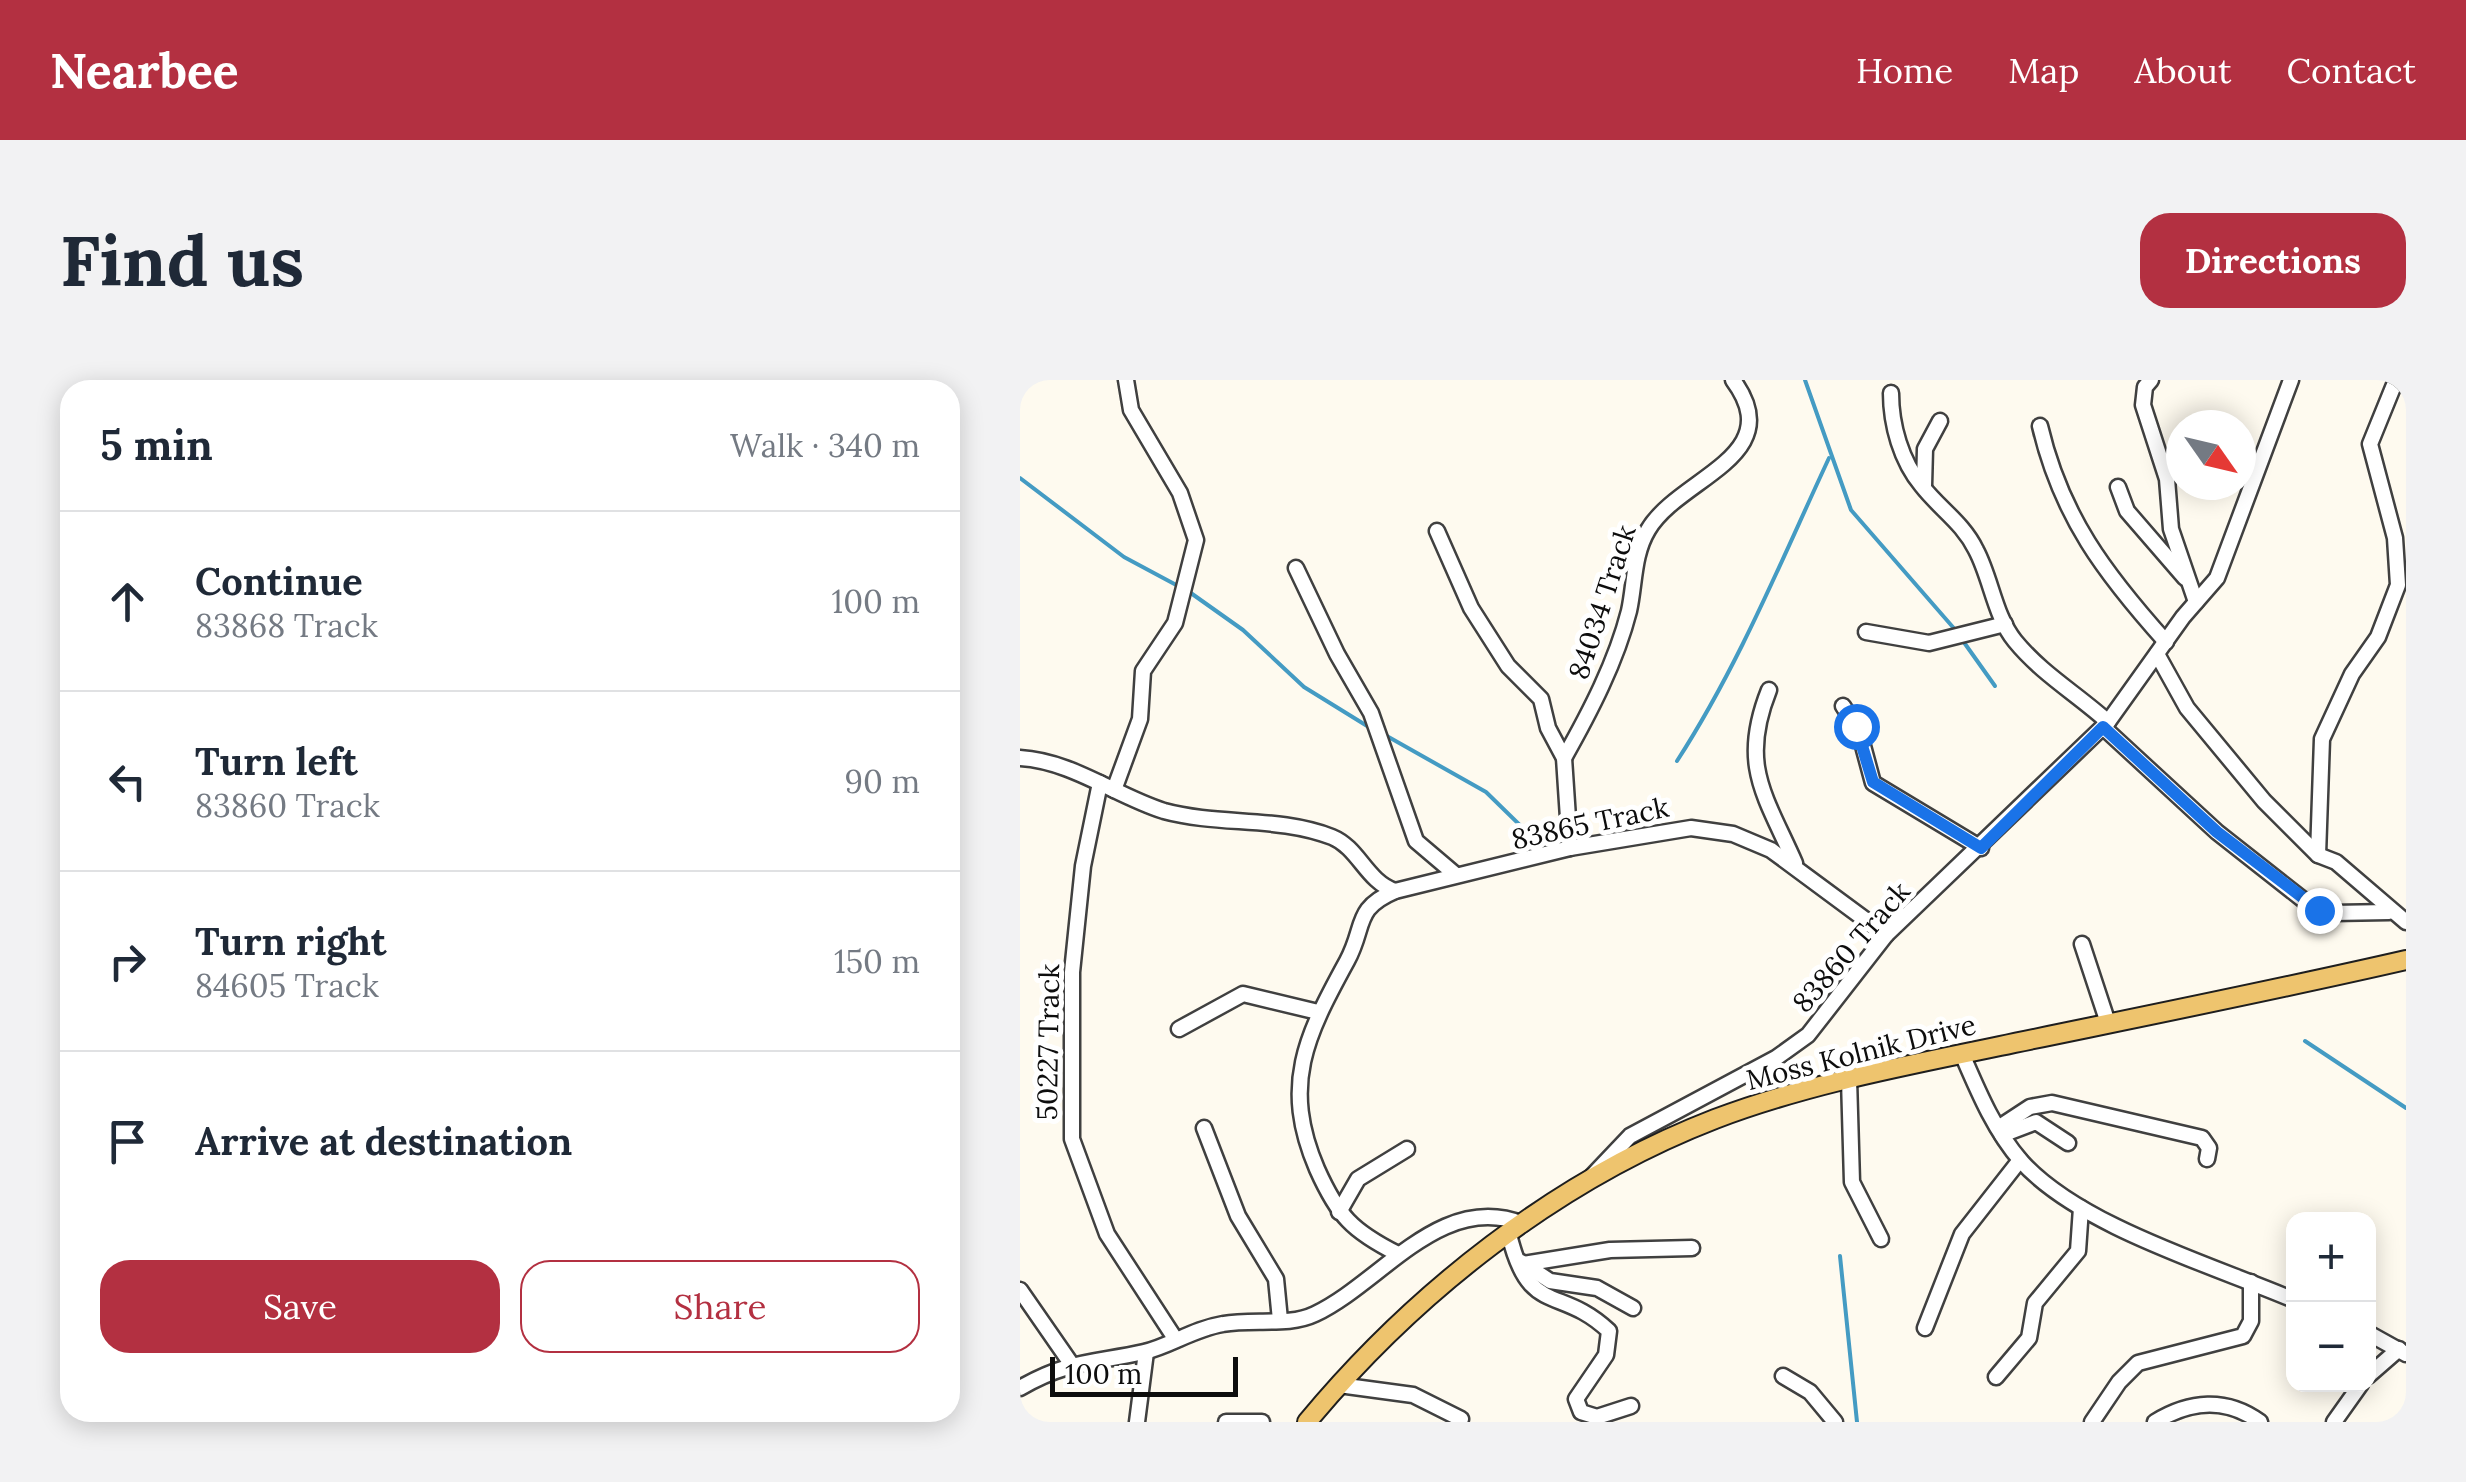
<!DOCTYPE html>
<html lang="en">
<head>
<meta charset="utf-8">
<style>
	body { margin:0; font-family:Lora,serif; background:#f2f2f3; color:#1f2937 }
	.controls { position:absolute; right:30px; bottom:30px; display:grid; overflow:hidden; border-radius:20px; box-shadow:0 5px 25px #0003 }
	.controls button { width:90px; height:90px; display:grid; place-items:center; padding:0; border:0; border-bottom:2px solid #e0e1e3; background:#fff; color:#1f2937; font:50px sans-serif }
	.compass { position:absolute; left:1146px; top:30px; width:90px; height:90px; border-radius:50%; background:#fff; box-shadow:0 5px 25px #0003; rotate:124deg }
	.scale { position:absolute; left:30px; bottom:25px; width:188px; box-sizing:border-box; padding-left:10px; border:5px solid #0d0d0d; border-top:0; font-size:28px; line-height:35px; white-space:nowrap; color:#0d0d0d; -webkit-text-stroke:8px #fff; paint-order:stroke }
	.stop { position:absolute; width:30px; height:30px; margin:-22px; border:8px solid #1a73e8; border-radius:50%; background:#fff }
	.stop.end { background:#1a73e8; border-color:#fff; box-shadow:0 2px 10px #0008 }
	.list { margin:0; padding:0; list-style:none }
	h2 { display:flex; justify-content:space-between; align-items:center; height:130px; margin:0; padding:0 40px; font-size:42px }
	h2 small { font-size:32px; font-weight:400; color:#747a83 }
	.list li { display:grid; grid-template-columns:65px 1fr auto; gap:30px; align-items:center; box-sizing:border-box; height:180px; padding:0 40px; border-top:2px solid #e0e1e3 }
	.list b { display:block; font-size:38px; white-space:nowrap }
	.list p { margin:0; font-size:32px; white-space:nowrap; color:#747a83 }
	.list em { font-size:32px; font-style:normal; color:#747a83 }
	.actions { display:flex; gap:20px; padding:30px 40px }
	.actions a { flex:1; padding:22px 0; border:2px solid #b33041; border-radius:30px; text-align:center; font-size:35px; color:#b33041 }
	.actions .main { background:#b33041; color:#fff }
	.icon { flex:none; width:55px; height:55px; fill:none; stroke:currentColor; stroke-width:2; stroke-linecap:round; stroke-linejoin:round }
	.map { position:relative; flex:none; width:1386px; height:1042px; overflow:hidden; border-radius:30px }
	header { display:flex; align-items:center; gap:60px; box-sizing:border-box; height:140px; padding:0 50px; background:#b33041; color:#fff }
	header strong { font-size:48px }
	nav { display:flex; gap:55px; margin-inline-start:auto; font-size:35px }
	.intro { display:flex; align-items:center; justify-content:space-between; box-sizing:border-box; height:240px; padding:0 60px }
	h1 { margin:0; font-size:70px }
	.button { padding:25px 45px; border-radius:30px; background:#b33041; color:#fff; font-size:35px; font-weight:700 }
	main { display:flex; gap:60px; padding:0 60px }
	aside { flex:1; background:#fff; border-radius:30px; box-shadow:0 5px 25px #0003 }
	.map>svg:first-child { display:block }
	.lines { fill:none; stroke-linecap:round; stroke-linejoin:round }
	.stream { stroke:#449bc3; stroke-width:4 }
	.minor-casing { stroke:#404040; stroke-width:19 }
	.major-casing { stroke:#1e1e1e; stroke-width:22 }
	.minor { stroke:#fff; stroke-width:14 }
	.major { stroke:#eec46e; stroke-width:18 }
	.route { stroke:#1a73e8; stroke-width:12 }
	.labels { text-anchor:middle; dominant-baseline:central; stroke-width:10; stroke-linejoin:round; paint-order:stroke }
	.street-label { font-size:28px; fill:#0d0d0d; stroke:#fff }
</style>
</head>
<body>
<header>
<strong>Nearbee</strong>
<nav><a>Home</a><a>Map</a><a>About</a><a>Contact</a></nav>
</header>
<div class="intro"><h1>Find us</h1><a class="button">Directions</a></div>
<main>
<aside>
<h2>5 min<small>Walk · 340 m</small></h2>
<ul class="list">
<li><svg class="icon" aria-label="ahead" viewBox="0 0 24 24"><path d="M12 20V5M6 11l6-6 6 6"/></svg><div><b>Continue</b><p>83868 Track</p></div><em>100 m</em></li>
<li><svg class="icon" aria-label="left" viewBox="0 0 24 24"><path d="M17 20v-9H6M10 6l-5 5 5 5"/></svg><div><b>Turn left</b><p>83860 Track</p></div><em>90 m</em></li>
<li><svg class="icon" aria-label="right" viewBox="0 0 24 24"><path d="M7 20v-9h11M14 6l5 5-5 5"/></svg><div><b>Turn right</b><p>84605 Track</p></div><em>150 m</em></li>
<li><svg class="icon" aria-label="arrive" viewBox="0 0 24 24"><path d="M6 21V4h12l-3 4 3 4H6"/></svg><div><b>Arrive at destination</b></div></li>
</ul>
<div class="actions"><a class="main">Save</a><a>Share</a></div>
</aside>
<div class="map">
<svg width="1386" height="1042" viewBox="0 0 1386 1042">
	<rect width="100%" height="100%" fill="#fefaef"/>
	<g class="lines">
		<g class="stream">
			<path d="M785,0L831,130L938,253"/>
			<path d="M0,98L104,177L160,207"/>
			<path d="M168,211L223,250L284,307L352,349"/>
			<path d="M943,261L975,306"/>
			<path d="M365,355L466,412L505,450"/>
			<path d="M657,381C719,285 761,181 809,78"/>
			<path d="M1285,661L1386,728"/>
			<path d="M820,876L837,1042"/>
		</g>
		<defs>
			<g id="minor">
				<path d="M1131,0L1125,7L1123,25L1147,99L1151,149L1176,222"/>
				<path d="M871,13C871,45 881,81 902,106C920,129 943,143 956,170C971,198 975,237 995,261C1022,294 1057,314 1088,342"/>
				<path d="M1020,46C1041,136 1085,194 1146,262"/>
				<path d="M904,106L905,69L920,41"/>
				<path d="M1098,107L1107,131L1165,198"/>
				<path d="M417,151L451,228L488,286L521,319L528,348L544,378L550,468"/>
				<path d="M276,188L317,274L351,333L396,461L436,495"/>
				<path d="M846,252L909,263L985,244"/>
				<path d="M1137,274L1167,328L1244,421L1298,475L1316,482L1386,542"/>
				<path d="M749,310C719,385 745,415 775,483"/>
				<path d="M823,326L839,351L853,403L961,468"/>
				<path d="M1083,347L1197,452L1286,522L1313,533L1369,532"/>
				<path d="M0,378C52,381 96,416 144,431C199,446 258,436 312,457C339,468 346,501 375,511"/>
				<path d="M544,378C570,332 596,282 609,231C615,204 613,175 628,150C659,97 770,77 713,0"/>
				<path d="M80,403L63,486L52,592V759L87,854L154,957"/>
				<path d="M94,410L120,339L123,291L155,243L176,160L160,113L111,30L106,0"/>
				<path d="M1298,475L1302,359L1332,294L1358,257L1378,205L1375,158L1350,64L1376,0"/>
				<path d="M1062,564L1088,643"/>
				<path d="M159,649L223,614L298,632"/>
				<path d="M942,674C958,711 974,750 1001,781C1059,846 1192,885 1274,920"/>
				<path d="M829,699L832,802L861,859"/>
				<path d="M184,748L218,836L256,899L260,940"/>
				<path d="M978,748L1010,727L1032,723L1182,758L1189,768L1187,779"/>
				<path d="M982,755L1016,742L1048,763"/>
				<path d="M572,796L610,756L756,678L788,655L866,555L1088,342L1163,237L1197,198L1271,0"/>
				<path d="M319,832L338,799L387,769"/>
				<path d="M489,854C509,938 539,904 589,951L586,975L556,1019L561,1032L577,1037L611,1026"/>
				<path d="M378,874C332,851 318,836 297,789C261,705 286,656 327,581C346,546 333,529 375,511L550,468L671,448L713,454L751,470L866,555"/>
				<path d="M501,882L530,901L577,908L613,928"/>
				<path d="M503,884L590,870L672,868"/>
				<path d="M0,910L52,985"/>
				<path d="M905,948L942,854L1000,780"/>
				<path d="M1348,953L1386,974"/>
				<path d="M763,996L790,1012L815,1042"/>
				<path d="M1348,996L1379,969"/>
				<path d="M976,997L1009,958L1015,923L1058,871L1061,828"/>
				<path d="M319,1005L393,1015L441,1039"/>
				<path d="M0,1008C48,980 75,983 124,972C150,966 173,949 203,944C233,938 268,947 295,934C361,903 421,811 503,844"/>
				<path d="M117,1042L126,972"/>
				<path d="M206,1042H242"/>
				<path d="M1072,1042L1099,1002L1118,983L1223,956L1231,941V902"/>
				<path d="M1135,1042C1169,1021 1206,1017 1240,1042"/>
				<path d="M1314,1042L1341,1004"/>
			</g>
			<path id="major" d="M287,1042C394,913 537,800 695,739C787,704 884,686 980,666C1115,638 1251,611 1386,580"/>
		</defs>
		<use href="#minor" class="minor-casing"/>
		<use href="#major" class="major-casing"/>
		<use href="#minor" class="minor"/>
		<use href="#major" class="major"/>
	</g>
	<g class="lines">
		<path class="route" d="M836,346L853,402L961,468L1083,347L1197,452L1299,530"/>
	</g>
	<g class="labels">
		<g class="street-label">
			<text transform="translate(582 222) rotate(-72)">84034 Track</text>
			<text transform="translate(570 443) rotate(-12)">83865 Track</text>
			<text transform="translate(831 567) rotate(-49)">83860 Track</text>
			<text transform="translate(28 662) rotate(-89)">50227 Track</text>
			<text transform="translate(841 672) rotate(-14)">Moss Kolnik Drive</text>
		</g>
	</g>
</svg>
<div class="controls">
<button>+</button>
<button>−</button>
</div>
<svg class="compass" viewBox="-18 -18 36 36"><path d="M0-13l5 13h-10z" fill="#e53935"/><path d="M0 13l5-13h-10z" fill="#747a83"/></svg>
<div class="scale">100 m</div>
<div class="stop" style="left:836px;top:346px"></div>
<div class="stop end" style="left:1299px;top:530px"></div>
</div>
</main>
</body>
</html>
